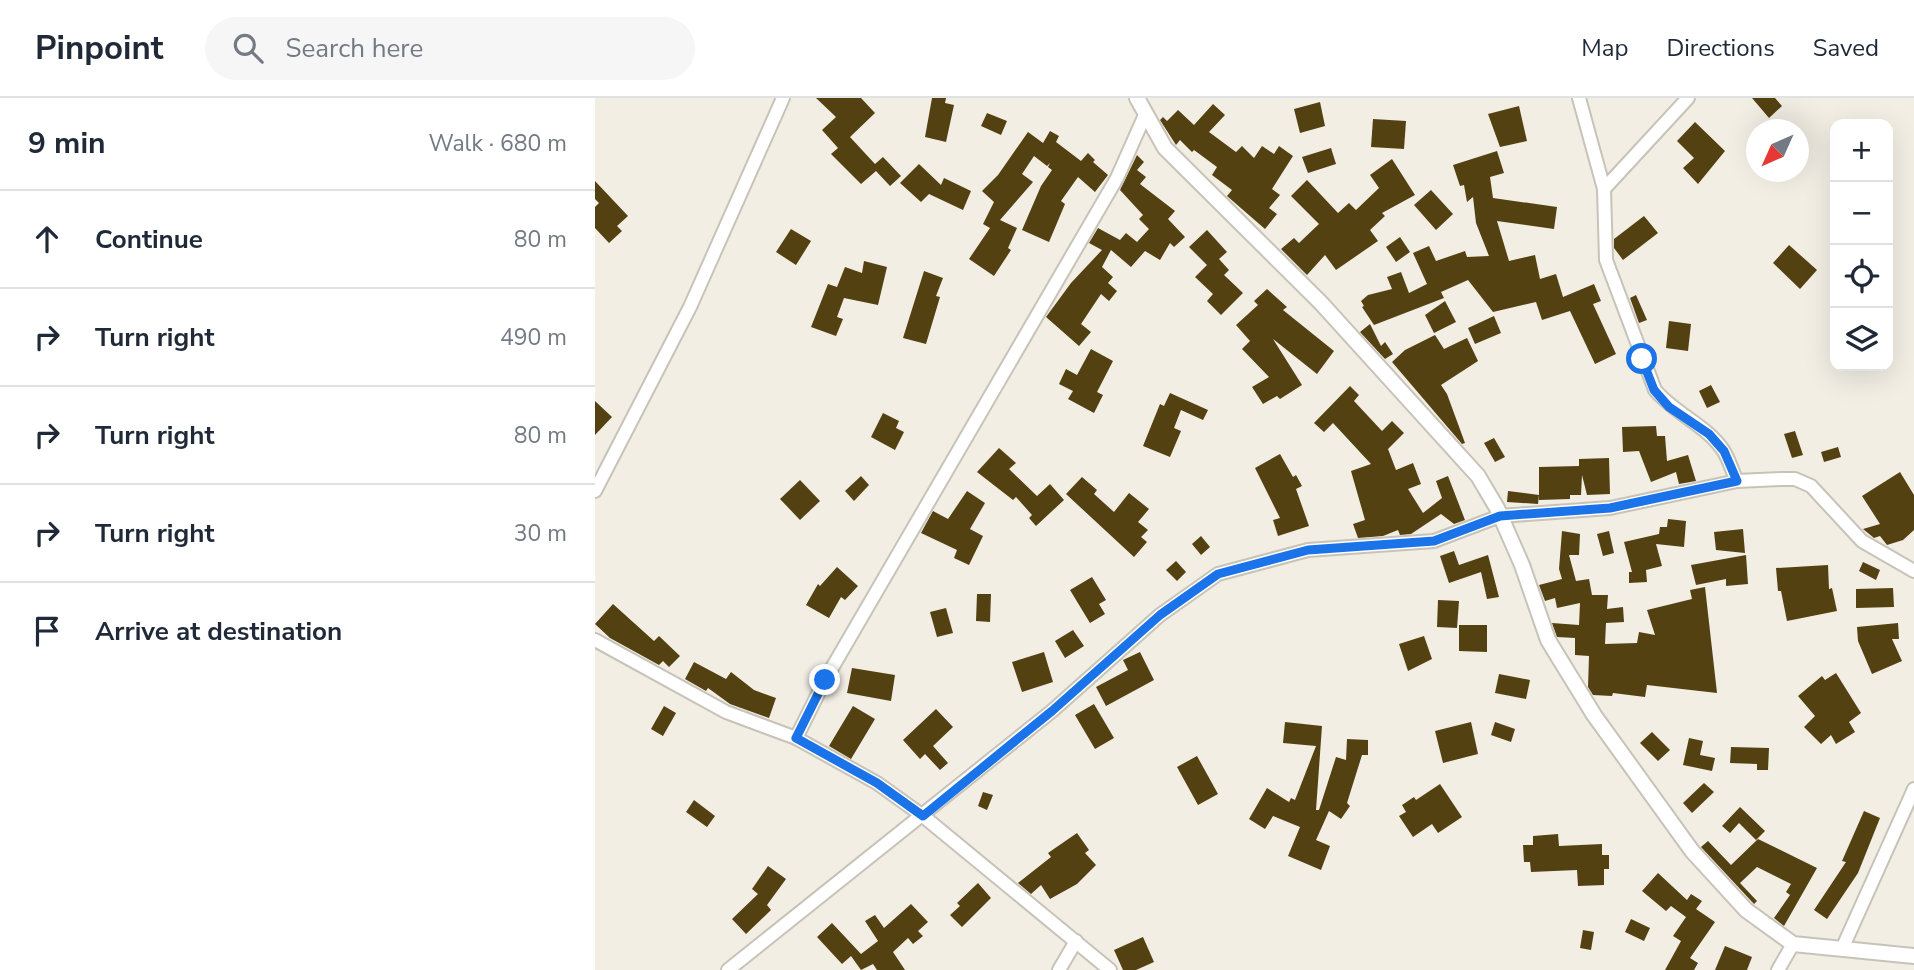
<!DOCTYPE html>
<html lang="en">
<head>
<meta charset="utf-8">
<style>
	body { margin:0; font-family:"Nunito Sans",sans-serif; background:#f6f6f7; color:#1f2937 }
	.controls { position:absolute; right:21px; top:21px; display:grid; overflow:hidden; border-radius:14px; box-shadow:0 7px 28px #0002 }
	.controls button { width:63px; height:63px; display:grid; place-items:center; padding:0; border:0; border-bottom:2px solid #e0e1e3; background:#fff; color:#1f2937; font:35px sans-serif }
	.compass { position:absolute; left:1151px; top:21px; width:63px; height:63px; border-radius:50%; background:#fff; box-shadow:0 7px 28px #0002; rotate:225deg }
	.stop { position:absolute; width:21px; height:21px; margin:-16px; border:5px solid #1a73e8; border-radius:50%; background:#fff }
	.stop.end { background:#1a73e8; border-color:#fff; box-shadow:0 2px 7px #0008 }
	.list { margin:0; padding:0; list-style:none }
	h2 { display:flex; justify-content:space-between; align-items:center; height:91px; margin:0; padding:0 28px; font-size:30px }
	h2 small { font-size:23px; font-weight:400; color:#747a83 }
	.list li { display:grid; grid-template-columns:46px 1fr auto; gap:21px; align-items:center; box-sizing:border-box; height:98px; padding:0 28px; border-top:2px solid #e0e1e3 }
	.list b { display:block; font-size:26px; white-space:nowrap }
	.list em { font-size:23px; font-style:normal; color:#747a83 }
	.icon { flex:none; width:38px; height:38px; fill:none; stroke:currentColor; stroke-width:2; stroke-linecap:round; stroke-linejoin:round }
	.map { position:relative; flex:none; width:1319px; height:872px; overflow:hidden }
	header { display:flex; align-items:center; gap:42px; box-sizing:border-box; height:98px; padding:0 35px; background:#fff; border-bottom:2px solid #e0e1e3 }
	header strong { font-size:33px }
	nav { display:flex; gap:38px; margin-inline-start:auto; font-size:24px }
	.search { width:490px; height:63px; background:#f6f6f7; display:flex; align-items:center; gap:18px; box-sizing:border-box; padding:0 24px; border-radius:38px; color:#747a83; font-size:26px }
	main { display:flex }
	aside { flex:1; background:#fff }
	.map>svg:first-child { display:block }
	.building { fill:#544111 }
	.lines { fill:none; stroke-linecap:round; stroke-linejoin:round }
	.minor-casing { stroke:#c7c3b9; stroke-width:16 }
	.tertiary-casing { stroke:#c7c3b9; stroke-width:18 }
	.minor { stroke:#fff; stroke-width:12 }
	.tertiary { stroke:#fff; stroke-width:14 }
	.route { stroke:#1a73e8; stroke-width:9 }
</style>
</head>
<body>
<header>
<strong>Pinpoint</strong>
<div class="search"><svg class="icon" aria-label="search" viewBox="0 0 24 24"><circle cx="10" cy="10" r="6"/><path d="M15 15l6 6"/></svg>Search here</div>
<nav><a>Map</a><a>Directions</a><a>Saved</a></nav>
</header>
<main>
<aside>
<h2>9 min<small>Walk · 680 m</small></h2>
<ul class="list">
<li><svg class="icon" aria-label="ahead" viewBox="0 0 24 24"><path d="M12 20V5M6 11l6-6 6 6"/></svg><div><b>Continue</b></div><em>80 m</em></li>
<li><svg class="icon" aria-label="right" viewBox="0 0 24 24"><path d="M7 20v-9h11M14 6l5 5-5 5"/></svg><div><b>Turn right</b></div><em>490 m</em></li>
<li><svg class="icon" aria-label="right" viewBox="0 0 24 24"><path d="M7 20v-9h11M14 6l5 5-5 5"/></svg><div><b>Turn right</b></div><em>80 m</em></li>
<li><svg class="icon" aria-label="right" viewBox="0 0 24 24"><path d="M7 20v-9h11M14 6l5 5-5 5"/></svg><div><b>Turn right</b></div><em>30 m</em></li>
<li><svg class="icon" aria-label="arrive" viewBox="0 0 24 24"><path d="M6 21V4h12l-3 4 3 4H6"/></svg><div><b>Arrive at destination</b></div></li>
</ul>
</aside>
<div class="map">
<svg width="1319" height="872" viewBox="0 0 1319 872">
	<rect width="100%" height="100%" fill="#f2eee4"/>
	<g class="building">
		<path d="M221,0H266L280,15L255,39L280,66L288,59L306,78L295,88L281,73L266,86L236,56L243,50L227,32L241,19Z"/>
		<path d="M337,0H351L350,5L359,7L351,44L330,39Z"/>
		<path d="M1157,0H1180L1187,8L1174,20Z"/>
		<path d="M725,4L730,28L705,35L699,11Z"/>
		<path d="M618,6L630,17L614,34L641,54L647,48L659,60L667,48L679,56L684,48L698,58L677,91L685,97L674,110L682,116L670,131L632,98L637,92L617,77L622,69L599,52L597,54L585,42L581,47L565,22L568,19L572,23L583,12L599,27Z"/>
		<path d="M924,8L932,43L905,49L893,16Z"/>
		<path d="M392,15L412,23L406,37L386,28Z"/>
		<path d="M778,21L811,23L809,51L776,49Z"/>
		<path d="M1100,24L1130,53L1103,86L1088,70L1099,60L1082,43Z"/>
		<path d="M455,33L464,38L461,44L486,63L493,55L500,62L498,64L513,77L500,94L483,79L466,103L470,106L454,144L427,132L446,88L457,72L453,69L455,65L452,68L439,58L427,76L438,84L405,122L422,130L413,150L416,152L399,178L374,161L395,130L388,126L399,104L387,93L403,77L433,34L448,45Z"/>
		<path d="M736,50L741,66L713,75L707,59Z"/>
		<path d="M902,53L909,75L895,79L898,100L962,109L959,131L902,123L914,163L940,157L945,181L961,176L968,199L999,186L1006,203L998,206L1021,256L1000,266L975,213L947,222L941,204L898,214L873,182L846,194L849,200L779,227L767,209L769,208L766,203L773,197L797,191L792,179L806,174L814,195L832,186L818,155L834,148L841,163L870,153L872,159L894,158L881,125L878,99L872,104L869,87L865,88L858,67Z"/>
		<path d="M542,57L549,64L542,72L551,79L545,86L580,113L573,121L590,139L579,149L575,145L565,162L550,153L536,169L516,152L507,169L518,179L513,185L522,193L514,203L506,196L486,226L496,234L484,248L451,219L476,185L507,152L494,145L503,130L525,142L531,135L542,144L554,131L544,121L548,117L525,92Z"/>
		<path d="M797,61L820,97L787,115L790,118L775,132L783,143L741,172L730,157L712,177L686,151L699,140L704,145L724,126L696,98L712,82L743,115L754,105L761,112L784,90L775,77Z"/>
		<path d="M324,66L346,87L349,80L376,93L368,112L334,96L326,104L305,85Z"/>
		<path d="M0,83L33,118L22,128L27,133L14,145L0,130V109L4,105L0,101Z"/>
		<path d="M836,92L858,116L841,132L819,107Z"/>
		<path d="M1049,118L1063,135L1028,162L1019,150V141Z"/>
		<path d="M196,131L216,143L201,167L181,154Z"/>
		<path d="M612,132L632,154L624,161L634,172L629,177L648,195L626,217L612,203L618,196L600,179L612,167L594,149Z"/>
		<path d="M805,139L815,154L801,164L791,149Z"/>
		<path d="M1194,147L1222,172L1205,191L1178,165Z"/>
		<path d="M269,163L292,169L283,207L249,200L242,219L248,221L241,238L216,229L233,186L242,189L250,169L267,175Z"/>
		<path d="M329,173L348,180L341,198L345,199L331,246L308,240Z"/>
		<path d="M672,191L692,209L688,212L739,253L722,276L678,241L707,287L685,301L682,298L668,306L657,289L674,279L647,251L655,243L641,227L663,207L659,203Z"/>
		<path d="M1041,197L1052,222L1044,225L1035,200Z"/>
		<path d="M850,203L861,224L839,235L830,217Z"/>
		<path d="M899,218L906,235L880,246L873,230Z"/>
		<path d="M1074,223L1096,226L1093,253L1071,250Z"/>
		<path d="M775,226L786,248L790,244L798,256L790,261L765,234Z"/>
		<path d="M840,237L849,251L872,240L883,263L846,287L852,296L870,345L867,346L797,264L810,252Z"/>
		<path d="M496,251L518,263L502,294L508,297L499,315L473,301L478,293L464,286L471,271L482,277Z"/>
		<path d="M1116,287L1125,304L1112,310L1104,293Z"/>
		<path d="M755,288L764,297L759,303L787,333L797,323L809,335L793,351L801,372L818,365L826,386L813,391L828,415L847,400L841,383L853,378L870,422L859,426L846,416L816,436L805,437L803,432L788,438L763,440L758,426L770,422L756,373L776,366L738,325L729,334L719,325Z"/>
		<path d="M575,295L613,312L608,322L586,312L579,330L586,333L575,359L548,348L565,306L569,308Z"/>
		<path d="M0,303L17,319L0,337Z"/>
		<path d="M288,315L304,323L301,330L309,334L300,352L276,339Z"/>
		<path d="M1061,328L1062,338H1070L1072,363L1093,357L1101,383L1084,386L1081,374L1056,384L1044,353L1028,354L1027,329Z"/>
		<path d="M1200,333L1208,357L1197,360L1189,336Z"/>
		<path d="M899,340L910,359L900,364L889,345Z"/>
		<path d="M1243,349L1246,359L1229,364L1226,354Z"/>
		<path d="M404,350L421,365L414,371L442,398L455,386L469,402L441,428L434,420L437,417L421,399L418,402L382,374Z"/>
		<path d="M685,356L698,379L701,377L707,388L701,391L714,428L683,438L678,422L685,420L660,370Z"/>
		<path d="M1014,360L1015,396L992,397L987,377L986,397H975V401L944,402V369L984,368V361Z"/>
		<path d="M1305,374L1319,397V432L1308,442L1292,447L1285,438L1279,440L1268,431L1285,426L1267,398Z"/>
		<path d="M266,378L274,387L259,403L250,393Z"/>
		<path d="M487,379L502,392L499,396L519,414L534,395L554,411L543,424L553,432L546,439L552,444L539,459L471,396Z"/>
		<path d="M205,382L225,403L205,422L185,401Z"/>
		<path d="M372,393L390,405L375,431L388,438L374,467L359,460L362,452L326,435L338,413L353,421Z"/>
		<path d="M913,393L944,397L943,406L912,404Z"/>
		<path d="M1073,421L1091,423L1089,449L1061,446L1067,468L1051,472L1052,484L1034,485V474H1037L1029,444L1064,436L1065,429H1072Z"/>
		<path d="M1148,431L1150,455L1121,452L1119,434Z"/>
		<path d="M967,433L985,436L984,457H974L981,483L994,481L997,497H1013L1012,511L1028,509L1029,524L1011,525L1010,546L1042,545L1044,534L1060,537L1052,512L1097,501L1095,492L1110,489L1122,595L1052,587L1050,599L1018,595L1017,598L998,597L993,589L994,558L980,557V540L962,539L957,525L984,527L985,505L962,510L960,500L950,503L944,487L967,481L964,471Z"/>
		<path d="M1014,433L1019,455L1008,458L1002,436Z"/>
		<path d="M606,438L615,449L606,457L597,446Z"/>
		<path d="M859,453L864,467L893,457L904,499L892,501L886,474L854,485L845,458Z"/>
		<path d="M1151,457L1153,486L1131,488V481L1101,487L1096,467Z"/>
		<path d="M581,463L591,474L582,483L571,472Z"/>
		<path d="M1268,464L1285,472L1281,482L1264,473Z"/>
		<path d="M1233,467L1234,491L1237,490L1242,513L1192,523L1186,493H1183L1181,470Z"/>
		<path d="M242,469L263,488L250,502L246,499L234,520L211,507L223,486L225,488Z"/>
		<path d="M497,479L511,502L504,506L510,516L495,525L475,492Z"/>
		<path d="M1298,490L1299,509L1261,510V491Z"/>
		<path d="M382,496H396L395,524L381,523Z"/>
		<path d="M843,502L864,503L862,530L842,529Z"/>
		<path d="M18,506L59,543L64,538L85,558L74,569L68,563L64,567L15,540L0,526Z"/>
		<path d="M351,510L358,535L342,539L335,514Z"/>
		<path d="M1303,525L1304,541H1297L1307,563L1277,576L1263,543L1262,529Z"/>
		<path d="M864,527H892V554L864,553Z"/>
		<path d="M478,532L489,548L470,560L460,543Z"/>
		<path d="M829,538L837,561L813,573L804,546Z"/>
		<path d="M449,554L458,584L427,594L417,564Z"/>
		<path d="M545,554L559,582L511,608L501,589L533,572L528,562Z"/>
		<path d="M99,564L131,581L136,574L159,592L181,600L174,620L135,606L113,590L111,593L90,581Z"/>
		<path d="M257,570L300,577L296,603L252,595Z"/>
		<path d="M1241,575L1266,615L1254,624L1260,634L1241,646L1236,637L1226,646L1209,629L1220,618L1203,598L1227,578L1230,582Z"/>
		<path d="M904,576L935,582L931,601L900,595Z"/>
		<path d="M499,606L519,640L500,651L480,617Z"/>
		<path d="M69,608L81,615L68,638L56,631Z"/>
		<path d="M258,608L280,621L256,661L234,648Z"/>
		<path d="M341,611L358,629L338,648L353,665L345,672L330,656L325,661L308,642Z"/>
		<path d="M690,624L727,628L721,712H724L741,659L751,662L752,641L773,642V657H767L752,705L755,708L746,721L734,713L721,742L735,748L726,772L693,758L705,729L678,718L670,731L654,721L672,690L694,704L696,700L700,702L721,648L688,645Z"/>
		<path d="M876,624L883,656L848,665L840,633Z"/>
		<path d="M900,624L920,631L916,644L896,637Z"/>
		<path d="M1057,634L1075,652L1063,663L1045,645Z"/>
		<path d="M1094,640L1108,643L1105,657L1120,660L1117,673L1088,667Z"/>
		<path d="M1136,649L1174,650L1173,672H1162V666L1135,665Z"/>
		<path d="M602,658L623,696L603,707L582,669Z"/>
		<path d="M1109,685L1119,694L1097,715L1088,705Z"/>
		<path d="M845,686L867,719L843,735L837,726L818,739L804,718L811,714L807,707L819,699L821,702Z"/>
		<path d="M388,694L398,697L392,712L383,708Z"/>
		<path d="M99,702L120,718L112,729L91,714Z"/>
		<path d="M1145,709L1170,733L1161,742L1144,725L1135,735L1127,728Z"/>
		<path d="M1269,713L1285,720L1263,775L1232,821L1219,812L1251,764L1247,763Z"/>
		<path d="M482,735L494,752L490,755L501,767L482,786L455,801L446,787L436,796L423,785L456,759L453,755Z"/>
		<path d="M963,736L964,748L1007,746V757H1014V771H1009V787L983,788L982,772L936,774L935,764H929L928,747H938V738Z"/>
		<path d="M1163,741L1222,770L1189,828L1179,820L1195,797L1191,794L1196,786L1162,769L1145,785L1162,803L1159,806L1106,749L1113,743L1136,767Z"/>
		<path d="M173,768L191,781L172,807L176,812L151,836L137,821L163,796L157,791Z"/>
		<path d="M1063,775L1092,802L1096,796L1107,803L1101,811L1120,824L1095,860L1103,865L1099,872H1070L1086,843L1078,838L1091,819L1076,808L1071,813L1047,793Z"/>
		<path d="M383,785L396,800L367,829L355,817L365,808L362,805Z"/>
		<path d="M316,806L333,824L323,833L328,838L318,846L313,840L298,854L310,872H282L278,866L266,872L256,858L247,866L222,839L237,825L266,856L283,843L270,823L280,817L289,830Z"/>
		<path d="M1036,821L1055,830L1049,843L1030,834Z"/>
		<path d="M988,832L999,834L996,852L985,850Z"/>
		<path d="M548,839L559,864L541,872H528L519,852Z"/>
		<path d="M1130,848L1157,859L1152,872H1120Z"/>
	</g>
	<g class="lines">
		<defs>
			<g id="minor">
				<path d="M984,0L1009,91L1011,162L1060,292C1079,315 1111,327 1128,352C1134,361 1137,373 1142,383"/>
				<path d="M1009,91L1093,0"/>
				<path d="M0,393L95,209L188,0"/>
				<path d="M0,542L131,614L201,640L282,685L328,718L515,872"/>
				<path d="M201,640L230,582L522,80L550,17"/>
				<path d="M1247,851L1319,691"/>
				<path d="M133,872L457,613L565,517L623,476L713,452L839,443L905,418L1015,410L1142,383L1186,381H1200L1216,388L1267,443L1319,473"/>
				<path d="M464,872L481,843"/>
				<path d="M1183,872L1198,846"/>
			</g>
			<path id="tertiary" d="M542,0L570,50L726,205L883,378L902,410L927,467L953,542L999,617L1097,753L1151,812L1198,846L1319,858"/>
		</defs>
		<use href="#minor" class="minor-casing"/>
		<use href="#tertiary" class="tertiary-casing"/>
		<use href="#minor" class="minor"/>
		<use href="#tertiary" class="tertiary"/>
	</g>
	<g class="lines">
		<path class="route" d="M230,582L201,640L282,685L328,718L457,613L565,517L623,476L713,452L839,443L905,418L1015,410L1142,383L1129,353L1114,336L1074,309L1059,292L1047,261"/>
	</g>
</svg>
<div class="controls">
<button>+</button>
<button>−</button>
<button><svg class="icon" aria-label="locate" viewBox="0 0 24 24"><circle cx="12" cy="12" r="6"/><path d="M12 2v4M12 18v4M2 12h4M18 12h4"/></svg></button>
<button><svg class="icon" aria-label="layers" viewBox="0 0 24 24"><path d="M12 4l9 5-9 5-9-5zM3 14l9 5 9-5"/></svg></button>
</div>
<svg class="compass" viewBox="-18 -18 36 36"><path d="M0-13l5 13h-10z" fill="#e53935"/><path d="M0 13l5-13h-10z" fill="#747a83"/></svg>
<div class="stop" style="left:1047px;top:261px"></div>
<div class="stop end" style="left:230px;top:582px"></div>
</div>
</main>
</body>
</html>
